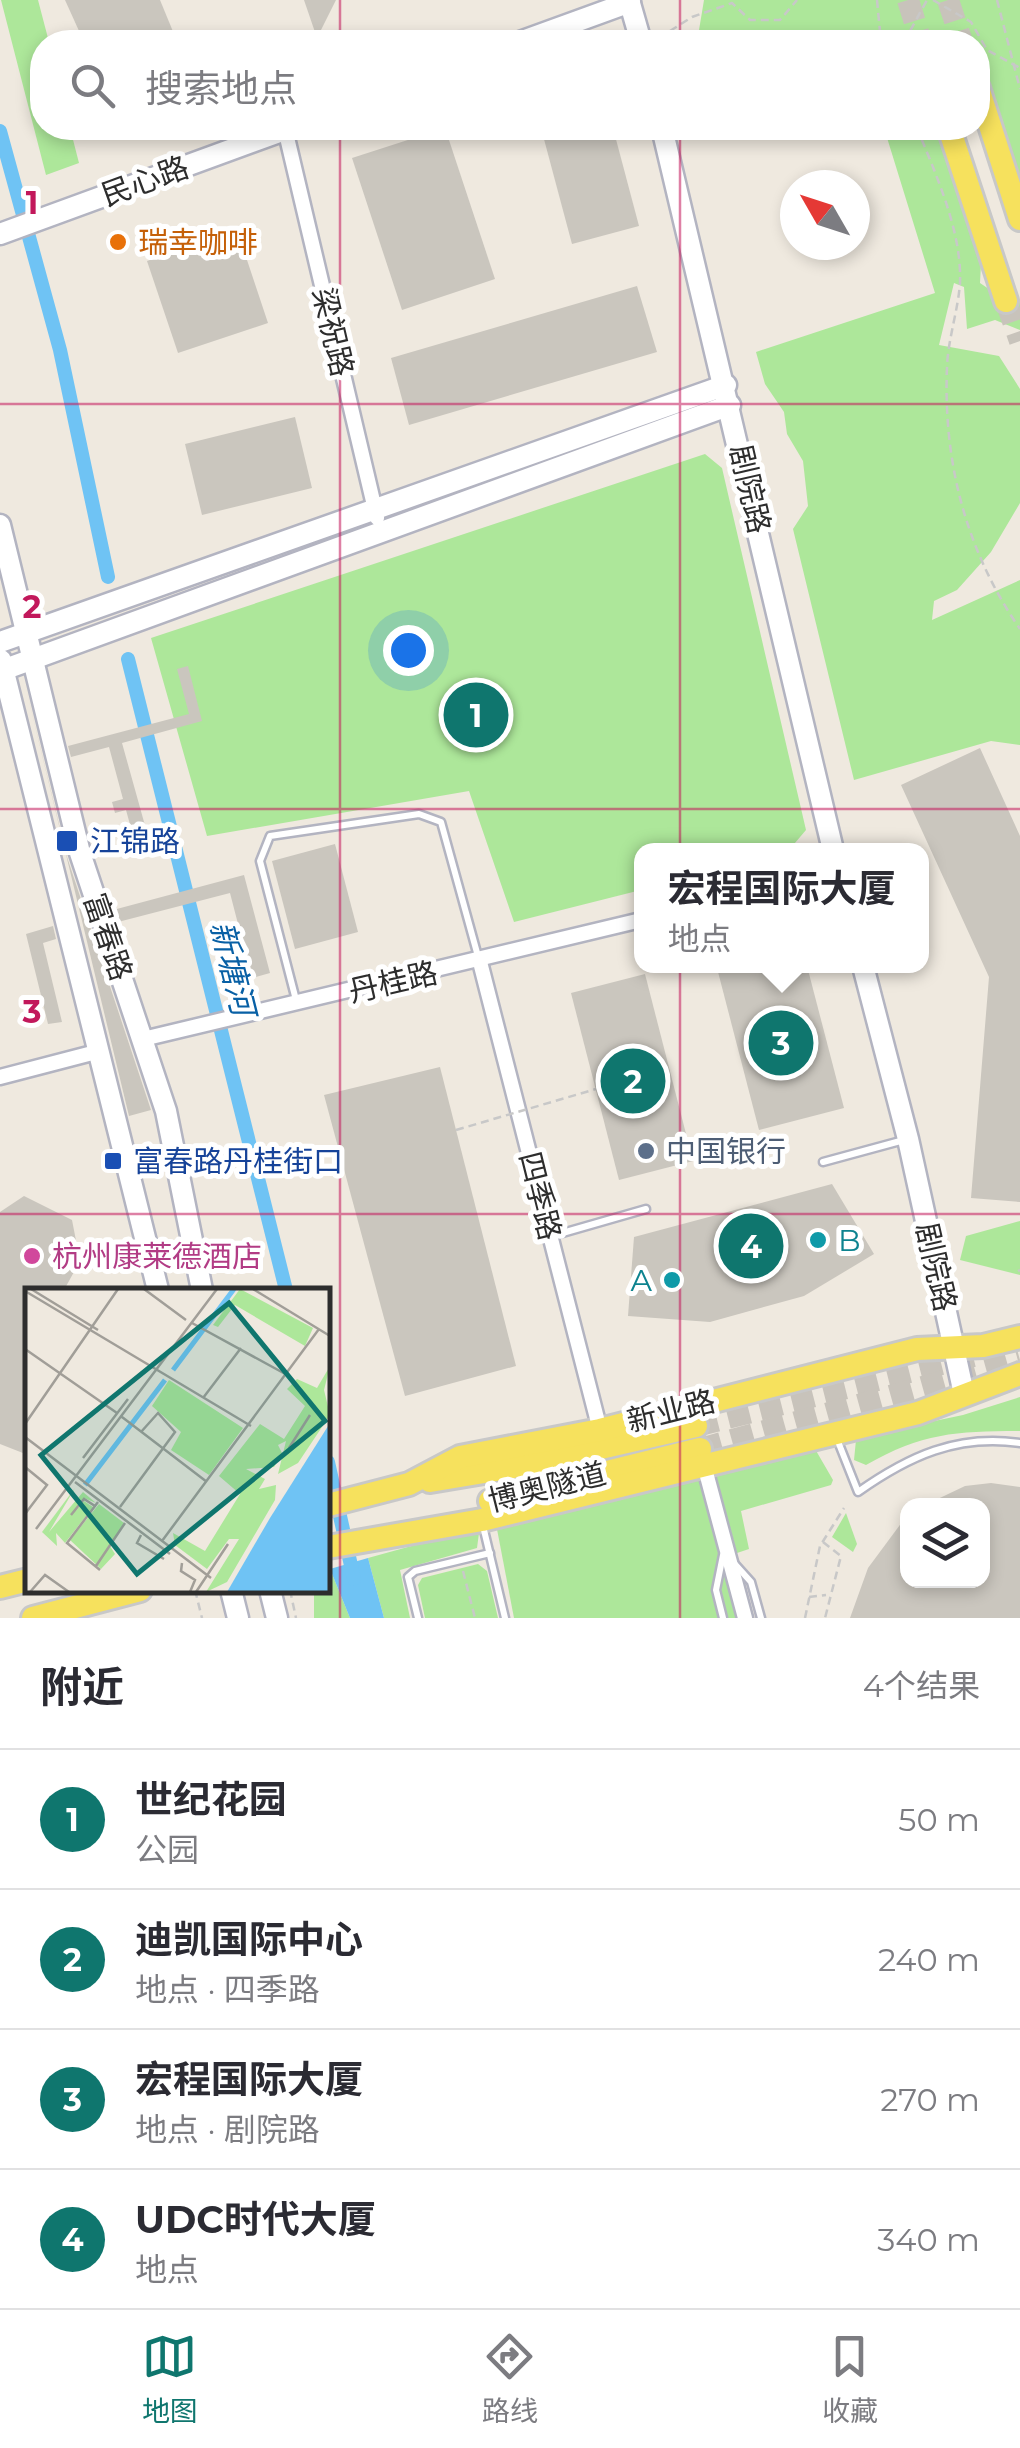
<!DOCTYPE html>
<html lang="zh">
<head>
<meta charset="utf-8">
<style>
	body { margin:0; font-family:Montserrat,"Noto Sans SC",sans-serif; background:#f7f7f7; color:#2b2b33 }
	.controls { position:absolute; right:30px; bottom:30px; display:grid; overflow:hidden; border-radius:20px; box-shadow:0 5px 15px #0003 }
	.controls button { width:90px; height:90px; display:grid; place-items:center; padding:0; border:0; border-bottom:2px solid #e1e1e2; background:#fff; color:#2b2b33; font:50px sans-serif }
	.compass { position:absolute; left:780px; top:170px; width:90px; height:90px; border-radius:50%; background:#fff; box-shadow:0 5px 15px #0003; rotate:309deg }
	.you { position:absolute; left:408px; top:650px; width:35px; height:35px; margin:-25px; border:8px solid #fff; border-radius:50%; background:#1a73e8; box-shadow:0 0 0 15px #1a73e833 }
	.badge { display:grid; place-items:center; width:65px; height:65px; border-radius:50%; background:#0f766e; color:#fff; font-size:32px; font-weight:700 }
	.pin { position:absolute; translate:-50% -50%; border:5px solid #fff; box-shadow:0 2px 10px #0006 }
	.popup { position:absolute; left:634px; top:843px; width:295px; height:130px; box-sizing:border-box; display:grid; place-content:center; border-radius:20px; background:#fff; filter:drop-shadow(0 2px 8px #0005); font-size:32px; white-space:nowrap; color:#7c7c81 }
	.popup b { font-size:38px; color:#2b2b33 }
	.popup::after { content:''; position:absolute; left:50%; top:100%; margin-left:-20px; border:20px solid transparent; border-top-color:#fff }
	.list { margin:0; padding:0; list-style:none }
	h2 { display:flex; justify-content:space-between; align-items:center; height:130px; margin:0; padding:0 40px; font-size:42px }
	h2 small { font-size:32px; font-weight:400; color:#7c7c81 }
	.list li { display:grid; grid-template-columns:65px 1fr auto; gap:30px; align-items:center; box-sizing:border-box; height:140px; padding:0 40px; border-top:2px solid #e1e1e2 }
	.list b { display:block; font-size:38px; white-space:nowrap }
	.list p { margin:0; font-size:32px; white-space:nowrap; color:#7c7c81 }
	.list em { font-size:32px; font-style:normal; color:#7c7c81 }
	.icon { flex:none; width:55px; height:55px; fill:none; stroke:currentColor; stroke-width:2; stroke-linecap:round; stroke-linejoin:round }
	.map { position:relative; flex:none; width:1020px; height:1618px; overflow:hidden }
	.search { position:absolute; background:#fff; box-shadow:0 5px 15px #0003; left:30px; right:30px; top:30px; height:110px; display:flex; align-items:center; gap:25px; box-sizing:border-box; padding:0 35px; border-radius:40px; color:#7c7c81; font-size:38px }
	.sheet { height:690px; background:#fff }
	nav { display:flex; justify-content:space-around; align-items:center; box-sizing:border-box; height:140px; border-top:2px solid #e1e1e2; background:#fff; font-size:28px; color:#7c7c81 }
	nav a { display:grid; justify-items:center; gap:5px }
	nav .on { color:#0f766e }
	.map>svg:first-child { display:block }
	.green { fill:#ade79a }
	.water { fill:#6fc3f4 }
	.lines { fill:none; stroke-linecap:round; stroke-linejoin:round }
	.canal { stroke:#6fc3f4; stroke-width:14 }
	.building { fill:#cac6be }
	.primary-tunnel { stroke:#c8c3bb; stroke-width:22; stroke-dasharray:22 11; stroke-linecap:butt }
	.lane-casing { stroke:#b3b4c1; stroke-width:11 }
	.street-casing { stroke:#b3b4c1; stroke-width:19 }
	.secondary-casing { stroke:#b3b4c1; stroke-width:25 }
	.primary-casing { stroke:#c8c8c8; stroke-width:28 }
	.path { stroke:#c8c8c8; stroke-width:2.5; stroke-dasharray:8 5; stroke-linecap:butt }
	.lane { stroke:#fff; stroke-width:6 }
	.street { stroke:#fff; stroke-width:14 }
	.secondary { stroke:#fff; stroke-width:20 }
	.primary { stroke:#f6e15d; stroke-width:22 }
	.path-bridge { stroke:#c8c8c8; stroke-width:2.5; stroke-dasharray:8 5; stroke-linecap:butt }
	.grid { fill:none; stroke:#c2185b; stroke-width:2.5; stroke-opacity:0.55 }
	.food-dot { fill:#e8710a; stroke:#fff; stroke-width:4 }
	.transit-dot { fill:#1a4fb4; stroke:#fff; stroke-width:4 }
	.service-dot { fill:#5c6f8a; stroke:#fff; stroke-width:4 }
	.culture-dot { fill:#0f9aa8; stroke:#fff; stroke-width:4 }
	.hotel-dot { fill:#d1479c; stroke:#fff; stroke-width:4 }
	.labels { text-anchor:middle; dominant-baseline:central; stroke-width:10; stroke-linejoin:round; paint-order:stroke }
	.street-label { font-size:30px; fill:#2d2d2d; stroke:#fff }
	.food-label { font-size:30px; fill:#c56008; stroke:#fff; text-anchor:start }
	.transit-label { font-size:30px; fill:#164399; stroke:#fff; text-anchor:start }
	.service-label { font-size:30px; fill:#4e5e75; stroke:#fff; text-anchor:start }
	.culture-label { font-size:30px; fill:#0d838f; stroke:#fff; text-anchor:start }
	.hotel-label { font-size:30px; fill:#b23c85; stroke:#fff; text-anchor:start }
	.water-label { font-size:32px; font-style:italic; fill:#0860a5; stroke:#fff }
	.inset-river { fill:none; stroke:#6fc3f4; stroke-width:5 }
	.inset-road { fill:none; stroke:#a19e98; stroke-width:2.5 }
	.view { fill:#0f766e; fill-opacity:0.15; stroke:#0f766e; stroke-width:5 }
	.inset-edge { fill:none; stroke:#2d2d2d; stroke-width:5 }
	.grid-label { font-size:32px; text-anchor:middle; font-weight:bold; fill:#c2185b; stroke:#fff; stroke-width:10; stroke-linejoin:round; paint-order:stroke }
</style>
</head>
<body>
<div class="map">
<svg width="1020" height="1618" viewBox="0 0 1020 1618">
	<rect width="100%" height="100%" fill="#efe9df"/>
	<g class="green">
		<path d="M1,0H38L49,42H42V128H70L79,163L46,175Z"/>
		<path d="M704,0H1020V177L978,63V42H952L938,31L930,42H858L856,38L827,42H697Z"/>
		<path d="M884,128H939L982,245L980,283L1014,306L1020,299V330L995,320L967,329L964,287L954,283L939,345L999,356L1020,389V503L991,552L957,590L934,601L932,620L1020,580V745L991,741L854,780L793,529L808,506L803,461L787,434L784,412L765,384L756,352L935,293Z"/>
		<path d="M705,454L722,468L806,830L789,850H641V890L514,922L469,791L207,836L151,638Z"/>
		<path d="M1020,1221V1275L960,1260L966,1236Z"/>
		<path d="M1020,1397V1431C957,1431 922,1433 866,1465L854,1460L856,1440L868,1435L963,1415Z"/>
		<path d="M811,1442L833,1480L831,1485L741,1511L749,1549L737,1553L714,1470Z"/>
		<path d="M699,1475L738,1618H514L496,1524Z"/>
		<path d="M846,1513L857,1544L853,1552L832,1537Z"/>
		<path d="M473,1529L479,1533L477,1548L400,1570L410,1618H384L368,1558Z"/>
		<path d="M478,1564L487,1571L498,1618H425L418,1585L422,1578Z"/>
		<path d="M330,1569L350,1618H314V1591L328,1590Z"/>
	</g>
	<path class="water" d="M368,1558L384,1618H350L330,1569Z"/>
	<g class="lines">
		<g class="canal">
			<path d="M0,131L60,350L108,577"/>
			<path d="M128,659L286,1290"/>
			<path d="M328,1462L354,1579"/>
		</g>
	</g>
	<g class="building">
		<path d="M65,0H160L174,34L154,42H84Z"/>
		<path d="M304,0H336L317,38Z"/>
		<path d="M445,128L495,279L402,310L352,158Z"/>
		<path d="M541,128H613L639,226L572,244Z"/>
		<path d="M237,230L268,323L178,353L147,261Z"/>
		<path d="M637,286L657,352L409,425L391,358Z"/>
		<path d="M295,417L312,488L202,515L185,444Z"/>
		<path d="M188,666L202,721L122,743L151,847L137,850L126,810L115,813L112,802L123,799L109,747L71,757L68,746L189,714L177,669Z"/>
		<path d="M24,680L67,857L151,1110L129,1116Z"/>
		<path d="M980,748L1020,836V1202L971,1198L989,977L901,785Z"/>
		<path d="M335,844L358,932L295,949L272,861Z"/>
		<path d="M244,875L270,973L252,978L230,893L118,922L113,910Z"/>
		<path d="M53,926L56,939L43,943L62,1022L48,1024L26,934Z"/>
		<path d="M725,966H807L844,1108L759,1130L717,968Z"/>
		<path d="M645,974L693,1161L619,1180L571,993Z"/>
		<path d="M440,1067L516,1366L405,1396L324,1095Z"/>
		<path d="M832,1184L874,1254L804,1296L710,1322L628,1316L634,1237Z"/>
		<path d="M24,1196L72,1220L80,1261L64,1290H28V1455L0,1444V1212Z"/>
		<path d="M991,1483L1020,1487V1618H850L868,1568L908,1514V1580H982V1506H923L965,1486Z"/>
	</g>
	<g class="lines">
		<g class="primary-tunnel">
			<path d="M908,0L921,42"/>
			<path d="M948,0L962,42"/>
			<path d="M1006,301L1020,341"/>
			<path d="M696,1426L973,1356"/>
			<path d="M700,1449L1020,1360"/>
		</g>
		<defs>
			<g id="lane">
				<path d="M296,1000L260,861L270,836L419,814L441,822L479,960"/>
				<path d="M823,1162L904,1140"/>
				<path d="M552,1236L646,1209"/>
				<path d="M837,1439L858,1492C909,1456 957,1434 1020,1443"/>
				<path d="M483,1526L505,1618"/>
				<path d="M723,1555L716,1590L723,1618"/>
				<path d="M733,1562L751,1582L761,1618"/>
				<path d="M418,1618L408,1577L415,1571L490,1553"/>
			</g>
			<g id="street">
				<path d="M285,129L377,518"/>
				<path d="M480,962L600,1430"/>
				<path d="M143,1039L641,920"/>
				<path d="M0,1077L100,1051"/>
				<path d="M704,1465L745,1618"/>
			</g>
			<g id="secondary">
				<path d="M629,0L641,42"/>
				<path d="M520,42L630,2"/>
				<path d="M662,128L833,850"/>
				<path d="M0,234L290,128"/>
				<path d="M0,525L80,853L166,1111L202,1290"/>
				<path d="M0,642L726,385"/>
				<path d="M1,660L158,1290"/>
				<path d="M0,671L730,405"/>
				<path d="M863,966L908,1139L964,1394"/>
				<path d="M231,1590L238,1618"/>
				<path d="M270,1590L277,1618"/>
			</g>
			<g id="primary">
				<path d="M978,88L1020,219"/>
				<path d="M949,128L1006,301"/>
				<path d="M430,1481L531,1464L696,1426"/>
				<path d="M490,1501L700,1449"/>
				<path d="M328,1505L409,1484L460,1457L600,1430L917,1349L983,1346L1020,1337"/>
				<path d="M328,1547L482,1520L918,1413L1020,1374"/>
				<path d="M0,1587L28,1580"/>
				<path d="M33,1618L140,1590"/>
			</g>
		</defs>
		<use href="#lane" class="lane-casing"/>
		<use href="#street" class="street-casing"/>
		<use href="#secondary" class="secondary-casing"/>
		<use href="#primary" class="primary-casing"/>
		<g class="path">
			<path d="M877,0L881,42"/>
			<path d="M933,0L971,22L987,50L1020,68"/>
			<path d="M997,0L1020,89"/>
			<path d="M659,38L692,17L732,3L750,20H780L797,0"/>
			<path d="M904,42L927,0"/>
			<path d="M917,128C936,175 962,231 960,283C958,311 948,339 947,367C943,462 966,551 1020,629"/>
			<path d="M1018,1271L1020,1270"/>
			<path d="M823,1542L841,1556L825,1618"/>
			<path d="M463,1571L475,1618"/>
			<path d="M195,1590L202,1618"/>
			<path d="M290,1590L296,1618"/>
			<path d="M809,1597L826,1595"/>
			<path d="M805,1618L820,1546L844,1508"/>
		</g>
		<use href="#lane" class="lane"/>
		<use href="#street" class="street"/>
		<use href="#secondary" class="secondary"/>
		<use href="#primary" class="primary"/>
		<path class="path-bridge" d="M456,1130L596,1089"/>
	</g>
	<path class="grid" d="M340,0V42M680,0V42M340,128V1618M680,128V1618M0,404H1020M0,809H1020M0,1214H1020"/>
	<circle class="food-dot" cx="118" cy="242" r="10"/>
	<g class="transit-dot">
		<rect x="55" y="829" width="24" height="24" rx="5"/>
		<rect x="103" y="1151" width="20" height="20" rx="5"/>
	</g>
	<circle class="service-dot" cx="646" cy="1151" r="10"/>
	<g class="culture-dot">
		<circle cx="818" cy="1240" r="10"/>
		<circle cx="672" cy="1280" r="10"/>
	</g>
	<circle class="hotel-dot" cx="32" cy="1256" r="10"/>
	<g class="labels">
		<g class="street-label">
			<text transform="translate(145 181) rotate(-20)">民心路</text>
			<text transform="translate(333 332) rotate(77)">梁祝路</text>
			<text transform="translate(750 489) rotate(77)">剧院路</text>
			<text transform="translate(108 937) rotate(71)">富春路</text>
			<text transform="translate(393 982) rotate(-13)">丹桂路</text>
			<text transform="translate(540 1196) rotate(76)">四季路</text>
			<text transform="translate(936 1267) rotate(77)">剧院路</text>
			<text transform="translate(671 1411) rotate(-14)">新业路</text>
			<text transform="translate(547 1487) rotate(-14)">博奥隧道</text>
		</g>
		<g class="food-label">
			<text x="138" y="242">瑞幸咖啡</text>
		</g>
		<g class="transit-label">
			<text x="90" y="841">江锦路</text>
			<text x="133" y="1161">富春路丹桂街口</text>
		</g>
		<g class="service-label">
			<text x="666" y="1151">中国银行</text>
		</g>
		<g class="culture-label">
			<text x="838" y="1240">B</text>
			<text x="652" y="1280" text-anchor="end">A</text>
		</g>
		<g class="hotel-label">
			<text x="52" y="1256">杭州康莱德酒店</text>
		</g>
		<g class="water-label">
			<text transform="translate(233 968) rotate(76)">新塘河</text>
		</g>
	</g>
	<g transform="translate(25 1288)">
		<rect width="305" height="305" fill="#efe9df"/>
		<path d="M215,1L288,40L280,58L210,17L193,39L188,37ZM305,78L299,102L305,127L273,175L253,186L261,153L253,157L257,165L249,179L221,181L240,191L234,201L251,197L250,212L202,294L181,304L214,251H204L182,281L150,257L148,245L180,263L215,206L194,188L235,136L259,151L280,118L262,101L272,91L292,100ZM144,92L218,140L184,187L146,162L156,144L127,118ZM50,200L24,244L58,204L71,215L59,210L51,223L59,213L68,219L40,255L31,245L32,258L17,244ZM74,216L99,235L85,258L90,266L76,281L45,252Z" fill="#ade79a"/>
		<path d="M305,135V304H202L245,230Z" fill="#6fc3f4"/>
		<path class="inset-river" d="M148,82L209,1M60,197L140,92"/>
		<path class="inset-road" d="M6,1L73,42M119,1L161,32M228,1L305,48M0,3L226,138M167,35L264,88M0,61L92,125M178,110L216,60M97,129L182,194M0,136L93,1M0,149L186,290M264,160L285,127M58,170L103,111M0,179L22,197L0,226M50,194L145,266M73,214L42,255L75,282M95,219L150,144L133,125L116,144M46,227L59,211L70,218M11,241L192,1M116,247L112,255L139,271M137,253L294,41M157,275L156,283L170,292L165,304M71,278L100,235M5,304L20,287L44,304M171,304L203,256"/>
		<path class="view" d="M204,15L300,133L112,286L16,167Z"/>
		<rect width="305" height="305" class="inset-edge"/>
	</g>
	<g class="grid-label">
		<text x="32" y="214">1</text>
		<text x="32" y="618">2</text>
		<text x="32" y="1023">3</text>
	</g>
</svg>
<div class="controls">
<button><svg class="icon" aria-label="layers" viewBox="0 0 24 24"><path d="M12 4l9 5-9 5-9-5zM3 14l9 5 9-5"/></svg></button>
</div>
<svg class="compass" viewBox="-18 -18 36 36"><path d="M0-13l5 13h-10z" fill="#e53935"/><path d="M0 13l5-13h-10z" fill="#7c7c81"/></svg>
<div class="you"></div>
<div class="pin badge" style="left:476px;top:715px">1</div>
<div class="pin badge" style="left:633px;top:1081px">2</div>
<div class="pin badge" style="left:781px;top:1043px">3</div>
<div class="popup"><b>宏程国际大厦</b>地点</div>
<div class="pin badge" style="left:751px;top:1246px">4</div>
<div class="search"><svg class="icon" aria-label="search" viewBox="0 0 24 24"><circle cx="10" cy="10" r="6"/><path d="M15 15l6 6"/></svg>搜索地点</div>
</div>
<section class="sheet">
<h2>附近<small>4个结果</small></h2>
<ul class="list">
<li><span class="badge">1</span><div><b>世纪花园</b><p>公园</p></div><em>50 m</em></li>
<li><span class="badge">2</span><div><b>迪凯国际中心</b><p>地点 · 四季路</p></div><em>240 m</em></li>
<li><span class="badge">3</span><div><b>宏程国际大厦</b><p>地点 · 剧院路</p></div><em>270 m</em></li>
<li><span class="badge">4</span><div><b>UDC时代大厦</b><p>地点</p></div><em>340 m</em></li>
</ul>
</section>
<nav>
<a class="on"><svg class="icon" aria-label="map" viewBox="0 0 24 24"><path d="M3 6l6-2 6 2 6-2v14l-6 2-6-2-6 2zM9 4v14M15 6v14"/></svg>地图</a>
<a><svg class="icon" aria-label="directions" viewBox="0 0 24 24"><path d="M12 3l9 9-9 9-9-9zM9 14v-3h6M13 9l2 2-2 2"/></svg>路线</a>
<a><svg class="icon" aria-label="saved" viewBox="0 0 24 24"><path d="M7 4h10v16l-5-4-5 4z"/></svg>收藏</a>
</nav>
</body>
</html>
